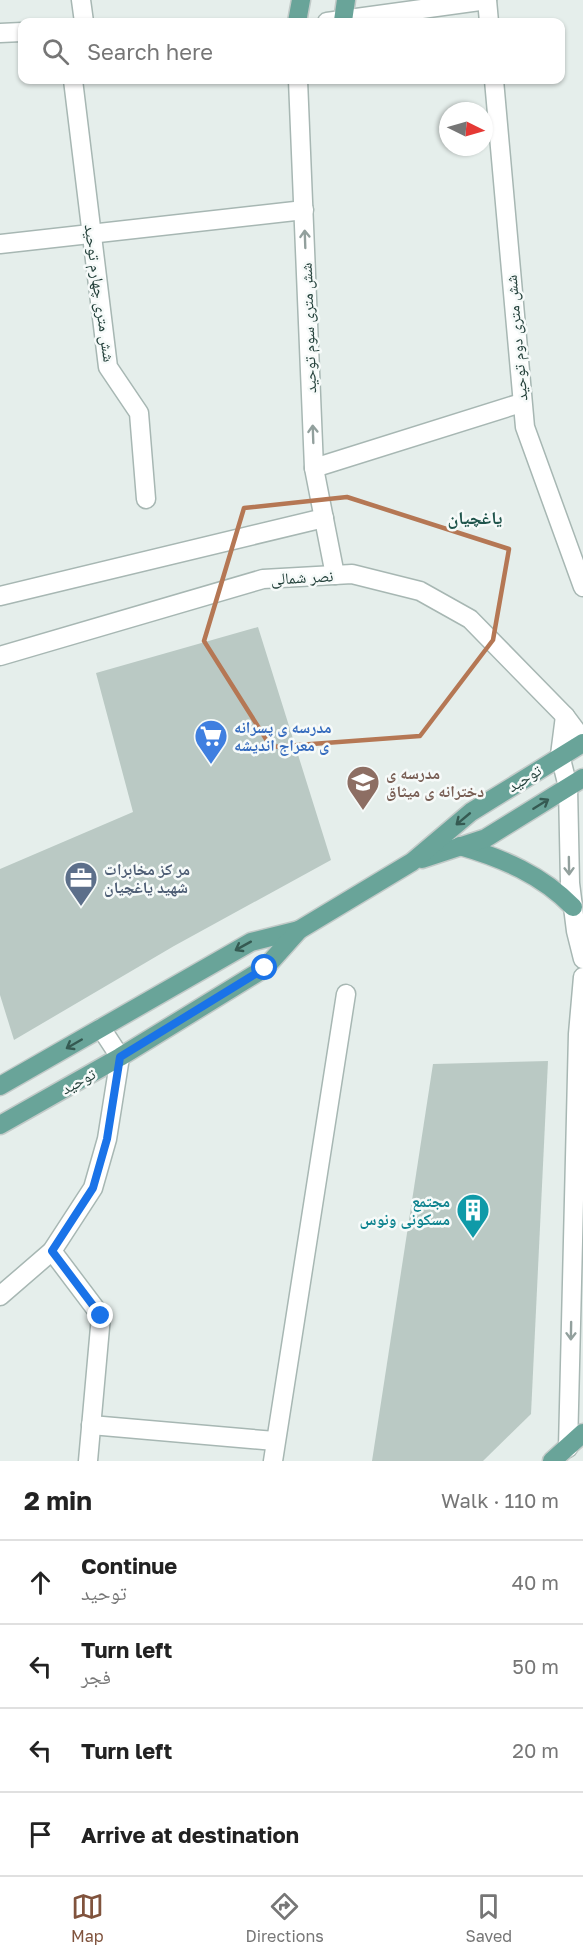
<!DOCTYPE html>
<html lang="en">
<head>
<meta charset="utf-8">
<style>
	body { margin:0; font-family:"Golos Text","Noto Naskh Arabic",sans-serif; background:#f6f6f6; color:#222 }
	.compass { position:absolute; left:439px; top:102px; width:54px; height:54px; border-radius:50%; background:#fff; box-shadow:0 2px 4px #0004; rotate:95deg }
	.stop { position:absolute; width:18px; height:18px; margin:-14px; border:4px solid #1a73e8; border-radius:50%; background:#fff }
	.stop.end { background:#1a73e8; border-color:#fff; box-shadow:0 2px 6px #0008 }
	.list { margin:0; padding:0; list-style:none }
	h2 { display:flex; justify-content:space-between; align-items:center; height:78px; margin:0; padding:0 24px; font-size:26px }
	h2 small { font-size:20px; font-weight:400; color:#767676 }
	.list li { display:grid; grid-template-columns:39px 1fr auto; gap:18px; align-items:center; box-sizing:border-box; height:84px; padding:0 24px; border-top:2px solid #e0e0e0 }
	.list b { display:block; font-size:22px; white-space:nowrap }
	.list p { margin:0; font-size:20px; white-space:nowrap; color:#767676 }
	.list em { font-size:20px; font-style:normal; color:#767676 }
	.icon { flex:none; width:33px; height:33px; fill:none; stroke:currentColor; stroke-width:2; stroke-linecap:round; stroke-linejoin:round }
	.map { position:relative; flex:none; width:583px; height:1461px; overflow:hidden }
	.search { position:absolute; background:#fff; box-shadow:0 2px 4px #0004; left:18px; right:18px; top:18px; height:66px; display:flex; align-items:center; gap:15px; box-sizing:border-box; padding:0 21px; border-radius:12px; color:#767676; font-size:22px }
	.sheet { height:414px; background:#fff }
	nav { display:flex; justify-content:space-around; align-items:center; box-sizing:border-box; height:84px; border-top:2px solid #e0e0e0; background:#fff; font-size:16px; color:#767676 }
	nav a { display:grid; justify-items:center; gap:3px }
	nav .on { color:#80533d }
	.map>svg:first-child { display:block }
	.building { fill:#bac9c4 }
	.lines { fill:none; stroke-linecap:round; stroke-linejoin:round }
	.minor-casing { stroke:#a7b7b3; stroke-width:21 }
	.major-casing { stroke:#c2cac8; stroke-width:21 }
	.minor { stroke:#fff; stroke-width:18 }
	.major { stroke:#69a499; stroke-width:18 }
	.oneway { stroke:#92a09d }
	.oneway2 { stroke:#355a52 }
	.route { stroke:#1a73e8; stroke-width:8 }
	.marked { fill:none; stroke:#b57754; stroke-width:4.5; stroke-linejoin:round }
	.labels { text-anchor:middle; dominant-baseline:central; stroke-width:5; stroke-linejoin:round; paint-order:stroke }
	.street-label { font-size:16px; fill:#24413b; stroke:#f6faf9 }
	.shop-label { font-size:16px; font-weight:bold; fill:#366cbe; stroke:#f6faf9; text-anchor:start }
	.education-label { font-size:16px; font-weight:bold; fill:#785e54; stroke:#f6faf9; text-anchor:start }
	.service-label { font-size:16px; font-weight:bold; fill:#4e5e75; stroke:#f6faf9; text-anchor:start }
	.culture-label { font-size:16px; font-weight:bold; fill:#0d838f; stroke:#f6faf9; text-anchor:end }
	.neighbourhood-label { font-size:18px; font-weight:bold; fill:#1f544b; stroke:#f6faf9 }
</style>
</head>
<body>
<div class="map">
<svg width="583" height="1461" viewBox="0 0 583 1461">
	<rect width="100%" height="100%" fill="#e5eeeb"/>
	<g class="building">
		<path d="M258,627L331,860L174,946L14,1040L0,995V869L133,812L96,673Z"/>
		<path d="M548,1061L531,1414L483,1461H372L433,1064Z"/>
	</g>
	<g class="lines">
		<defs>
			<g id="minor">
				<path d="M81,0L84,22"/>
				<path d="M487,0L489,22"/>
				<path d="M327,22L487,0"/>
				<path d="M0,33L22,32"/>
				<path d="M73,80L108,367L139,413L146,499"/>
				<path d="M298,80L314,468L335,575"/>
				<path d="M494,80L525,427L583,587"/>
				<path d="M0,244L304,210"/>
				<path d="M314,468L521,403"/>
				<path d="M0,596L324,518"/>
				<path d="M0,656L263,579L352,574L420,591L470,619L565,716L583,740"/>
				<path d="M565,716L560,755L568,787L570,883L576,931L583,959"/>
				<path d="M52,1251L101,1316L88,1461"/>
				<path d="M0,1296L52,1251L93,1188L107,1139L120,1057L101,1028"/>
				<path d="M91,1425L275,1441"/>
				<path d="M568,1448L578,1034L583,977"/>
				<path d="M273,1461L346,994"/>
			</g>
			<g id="major">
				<path d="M343,21L346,0"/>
				<path d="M297,22L301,0"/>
				<path d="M460,846C502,858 542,875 573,907"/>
				<path d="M422,859L486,838L583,778"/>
				<path d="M0,1086L251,942L299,930"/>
				<path d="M0,1125L120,1057L265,968L299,930L412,862L471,812L583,743"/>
				<path d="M552,1461L583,1433"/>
			</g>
		</defs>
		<use href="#minor" class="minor-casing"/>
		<use href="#major" class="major-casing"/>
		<use href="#minor" class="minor"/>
		<use href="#major" class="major"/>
	</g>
	<defs><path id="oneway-shaft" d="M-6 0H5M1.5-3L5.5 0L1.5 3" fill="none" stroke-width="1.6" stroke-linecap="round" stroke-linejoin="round" transform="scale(1.5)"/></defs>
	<g class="oneway">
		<use href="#oneway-shaft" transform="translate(305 239) rotate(-92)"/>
		<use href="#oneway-shaft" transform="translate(313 434) rotate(-92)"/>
		<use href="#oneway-shaft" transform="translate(569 866) rotate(89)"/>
		<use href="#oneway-shaft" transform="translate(571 1331) rotate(91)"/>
	</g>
	<g class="oneway2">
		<use href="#oneway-shaft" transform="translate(541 804) rotate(-32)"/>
		<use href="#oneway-shaft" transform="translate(463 819) rotate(140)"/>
		<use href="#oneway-shaft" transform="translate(243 946) rotate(151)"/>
		<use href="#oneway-shaft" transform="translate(74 1044) rotate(150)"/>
	</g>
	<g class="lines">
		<path class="route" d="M101,1316L52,1251L93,1188L107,1139L120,1057L265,968"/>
	</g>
	<path class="marked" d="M347,497L509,549L493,640L420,736L271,747L204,641L244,508Z"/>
	<defs>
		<symbol id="supermarket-pin" viewBox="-11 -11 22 30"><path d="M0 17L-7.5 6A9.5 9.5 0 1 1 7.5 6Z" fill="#3f7fe0" stroke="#f6faf9"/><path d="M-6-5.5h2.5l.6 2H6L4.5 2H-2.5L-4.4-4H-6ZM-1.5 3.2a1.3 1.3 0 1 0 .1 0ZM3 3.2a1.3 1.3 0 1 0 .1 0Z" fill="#fff"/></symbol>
		<symbol id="school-pin" viewBox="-11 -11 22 30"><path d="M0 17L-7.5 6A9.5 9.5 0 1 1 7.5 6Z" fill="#8d6e63" stroke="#f6faf9"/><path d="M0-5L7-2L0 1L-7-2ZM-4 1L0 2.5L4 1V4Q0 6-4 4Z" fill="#fff"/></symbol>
		<symbol id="office-pin" viewBox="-11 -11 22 30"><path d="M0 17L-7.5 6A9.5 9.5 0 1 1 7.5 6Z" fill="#5c6f8a" stroke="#f6faf9"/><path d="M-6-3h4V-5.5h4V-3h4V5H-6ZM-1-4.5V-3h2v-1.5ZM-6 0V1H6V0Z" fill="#fff"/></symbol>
		<symbol id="building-pin" viewBox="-11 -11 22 30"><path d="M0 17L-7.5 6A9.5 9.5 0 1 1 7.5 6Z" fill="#0f9aa8" stroke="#f6faf9"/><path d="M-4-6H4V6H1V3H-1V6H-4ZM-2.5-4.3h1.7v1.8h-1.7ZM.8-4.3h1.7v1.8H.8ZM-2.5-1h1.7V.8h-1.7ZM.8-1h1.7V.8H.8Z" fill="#fff"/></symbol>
	</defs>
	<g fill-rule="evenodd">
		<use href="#supermarket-pin" x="192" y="717" width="38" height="52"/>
		<use href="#school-pin" x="344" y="763" width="38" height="52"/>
		<use href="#office-pin" x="62" y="859" width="38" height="52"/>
		<use href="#building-pin" x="454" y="1191" width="38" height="52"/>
	</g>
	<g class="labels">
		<g class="street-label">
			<text transform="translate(100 293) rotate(82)">شش متری چهارم توحید</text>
			<text transform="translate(308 328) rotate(-92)">شش متری سوم توحید</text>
			<text transform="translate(516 338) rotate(-95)">شش متری دوم توحید</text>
			<text transform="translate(302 577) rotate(-3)">نصر شمالی</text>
			<text transform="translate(524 778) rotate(-32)">توحید</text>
			<text transform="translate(78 1081) rotate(-29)">توحید</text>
		</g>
		<g class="shop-label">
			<text x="234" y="727">مدرسه ی پسرانه<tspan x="234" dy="18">ی معراج اندیشه</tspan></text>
		</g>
		<g class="education-label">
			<text x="386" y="773">مدرسه ی<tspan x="386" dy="18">دخترانه ی میثاق</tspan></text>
		</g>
		<g class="service-label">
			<text x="104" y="869">مر کز مخابرات<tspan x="104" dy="18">شهید یاغچیان</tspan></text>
		</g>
		<g class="culture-label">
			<text x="450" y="1201">مجتمع<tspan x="450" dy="18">مسکونی ونوس</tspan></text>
		</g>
		<g class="neighbourhood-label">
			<text x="475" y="517">یاغچیان</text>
		</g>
	</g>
</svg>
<svg class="compass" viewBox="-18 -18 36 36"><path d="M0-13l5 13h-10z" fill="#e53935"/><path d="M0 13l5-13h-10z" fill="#767676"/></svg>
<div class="stop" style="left:265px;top:968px"></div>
<div class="stop end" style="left:101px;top:1316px"></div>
<div class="search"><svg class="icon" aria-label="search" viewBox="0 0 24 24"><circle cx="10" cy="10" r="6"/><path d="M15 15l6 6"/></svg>Search here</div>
</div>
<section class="sheet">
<h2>2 min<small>Walk · 110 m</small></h2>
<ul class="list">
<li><svg class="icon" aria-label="ahead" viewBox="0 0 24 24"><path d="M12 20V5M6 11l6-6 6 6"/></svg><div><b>Continue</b><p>توحید</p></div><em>40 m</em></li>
<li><svg class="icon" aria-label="left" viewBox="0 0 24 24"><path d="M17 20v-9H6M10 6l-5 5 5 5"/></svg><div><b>Turn left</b><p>فجر</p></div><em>50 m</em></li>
<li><svg class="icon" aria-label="left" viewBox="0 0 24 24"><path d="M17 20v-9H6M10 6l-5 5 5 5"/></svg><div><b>Turn left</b></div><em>20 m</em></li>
<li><svg class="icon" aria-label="arrive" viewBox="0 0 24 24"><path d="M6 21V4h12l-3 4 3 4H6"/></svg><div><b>Arrive at destination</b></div></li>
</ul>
</section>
<nav>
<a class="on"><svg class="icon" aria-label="map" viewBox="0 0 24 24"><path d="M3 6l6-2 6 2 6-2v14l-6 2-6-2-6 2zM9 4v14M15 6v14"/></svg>Map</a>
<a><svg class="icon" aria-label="directions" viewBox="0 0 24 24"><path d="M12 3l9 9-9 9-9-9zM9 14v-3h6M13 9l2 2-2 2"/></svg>Directions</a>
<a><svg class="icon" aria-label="saved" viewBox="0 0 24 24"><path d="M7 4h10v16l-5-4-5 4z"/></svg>Saved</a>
</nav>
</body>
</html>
